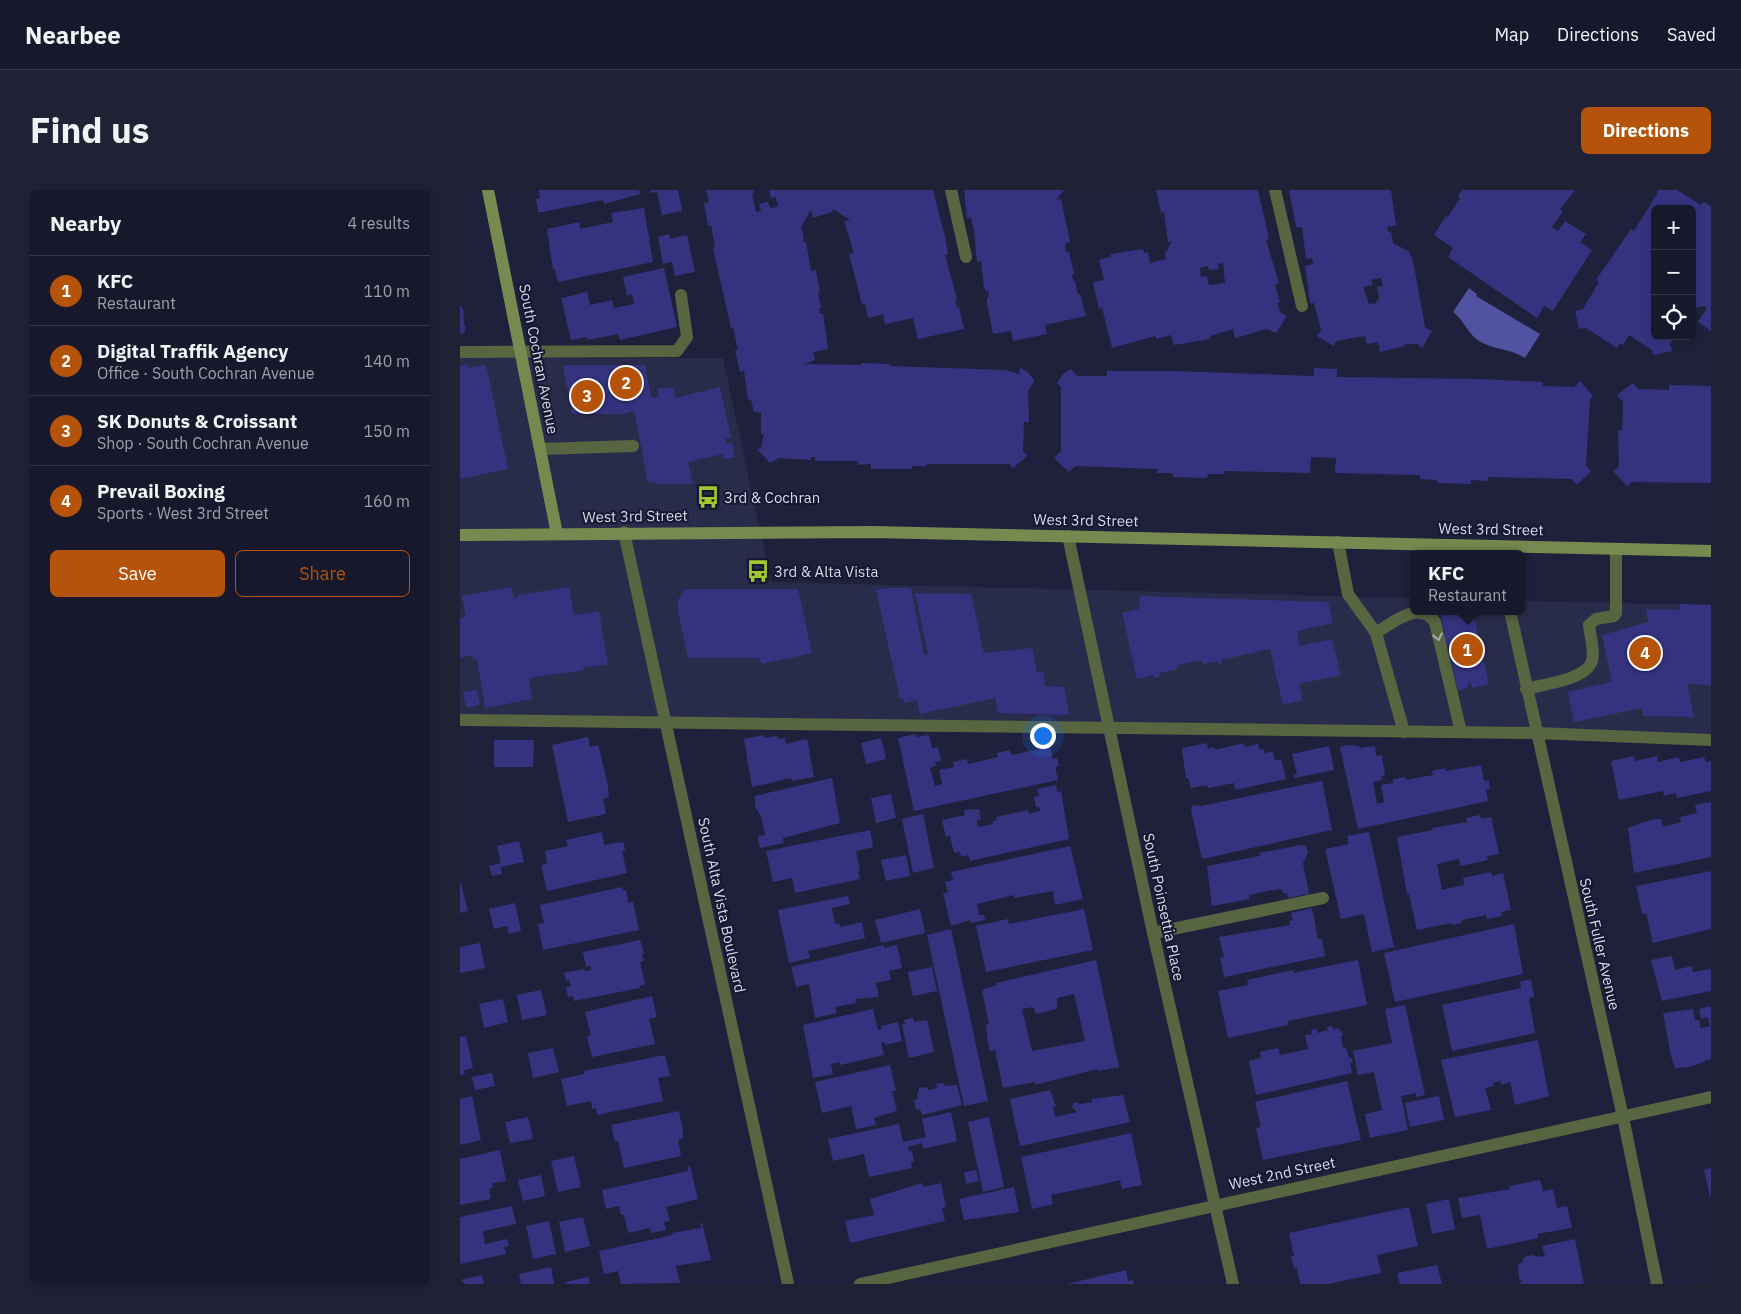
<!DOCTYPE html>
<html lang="en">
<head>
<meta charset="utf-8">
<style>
	body { margin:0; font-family:"IBM Plex Sans",sans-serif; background:#202134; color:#f1f3f6 }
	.controls { position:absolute; right:15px; top:15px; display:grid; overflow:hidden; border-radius:8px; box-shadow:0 2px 8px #0003 }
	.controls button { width:45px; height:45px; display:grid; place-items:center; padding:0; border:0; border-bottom:1px solid #363748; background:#17182c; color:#f1f3f6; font:25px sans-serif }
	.you { position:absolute; left:582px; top:545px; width:18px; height:18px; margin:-12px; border:4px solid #fff; border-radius:50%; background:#1a73e8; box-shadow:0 0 0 8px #1a73e833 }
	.badge { display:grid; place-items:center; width:32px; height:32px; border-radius:50%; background:#b45309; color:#fff; font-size:16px; font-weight:700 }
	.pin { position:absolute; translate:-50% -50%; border:2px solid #fff; box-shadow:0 1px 5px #0006 }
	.popup { position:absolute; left:950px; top:360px; width:115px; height:65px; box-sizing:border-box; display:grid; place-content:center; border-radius:8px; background:#17182c; filter:drop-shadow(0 1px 4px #0005); font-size:16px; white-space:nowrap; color:#9ea0a9 }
	.popup b { font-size:19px; color:#f1f3f6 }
	.popup::after { content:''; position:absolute; left:50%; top:100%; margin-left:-10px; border:10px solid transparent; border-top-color:#17182c }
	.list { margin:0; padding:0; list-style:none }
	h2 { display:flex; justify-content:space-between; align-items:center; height:65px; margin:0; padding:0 20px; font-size:21px }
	h2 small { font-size:16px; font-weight:400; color:#9ea0a9 }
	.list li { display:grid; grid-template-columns:32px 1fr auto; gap:15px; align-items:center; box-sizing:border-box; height:70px; padding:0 20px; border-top:1px solid #363748 }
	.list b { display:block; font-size:19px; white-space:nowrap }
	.list p { margin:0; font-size:16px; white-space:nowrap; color:#9ea0a9 }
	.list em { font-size:16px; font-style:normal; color:#9ea0a9 }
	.actions { display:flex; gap:10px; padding:15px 20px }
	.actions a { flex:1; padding:11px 0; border:1px solid #b45309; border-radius:8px; text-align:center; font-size:18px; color:#b45309 }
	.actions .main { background:#b45309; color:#fff }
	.icon { flex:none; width:28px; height:28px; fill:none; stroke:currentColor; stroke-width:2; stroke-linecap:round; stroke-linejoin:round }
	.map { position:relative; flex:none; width:1251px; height:1094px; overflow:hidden; border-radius:8px }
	header { display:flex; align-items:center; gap:30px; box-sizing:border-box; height:70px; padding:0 25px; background:#17182c; border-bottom:1px solid #363748 }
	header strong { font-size:24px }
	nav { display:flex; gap:28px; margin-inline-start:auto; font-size:18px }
	.intro { display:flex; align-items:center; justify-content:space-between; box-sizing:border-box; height:120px; padding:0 30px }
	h1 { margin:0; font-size:35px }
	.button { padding:12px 22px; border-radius:8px; background:#b45309; color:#fff; font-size:18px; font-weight:700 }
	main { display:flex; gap:30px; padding:0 30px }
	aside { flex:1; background:#17182c; border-radius:8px; box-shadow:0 2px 8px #0003 }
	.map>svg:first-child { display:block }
	.built { fill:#292b4a }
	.water { fill:#5152a2 }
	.building { fill:#35337f; fill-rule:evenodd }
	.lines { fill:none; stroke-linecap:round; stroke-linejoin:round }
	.lane { stroke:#586541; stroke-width:12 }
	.street { stroke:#586541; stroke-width:12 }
	.secondary { stroke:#768a4f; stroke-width:12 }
	.oneway { stroke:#a5aba8 }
	.labels { text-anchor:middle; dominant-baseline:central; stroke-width:4; stroke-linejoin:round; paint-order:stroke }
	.street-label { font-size:15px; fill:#d8daec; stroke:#161730 }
	.poi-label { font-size:15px; fill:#d8daec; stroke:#161730; text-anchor:start }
</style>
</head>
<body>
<header>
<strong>Nearbee</strong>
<nav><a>Map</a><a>Directions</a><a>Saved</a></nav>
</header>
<div class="intro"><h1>Find us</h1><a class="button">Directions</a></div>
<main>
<aside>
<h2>Nearby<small>4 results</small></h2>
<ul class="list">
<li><span class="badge">1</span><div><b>KFC</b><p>Restaurant</p></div><em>110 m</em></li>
<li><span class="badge">2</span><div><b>Digital Traffik Agency</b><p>Office · South Cochran Avenue</p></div><em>140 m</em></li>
<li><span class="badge">3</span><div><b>SK Donuts &amp; Croissant</b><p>Shop · South Cochran Avenue</p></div><em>150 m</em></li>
<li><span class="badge">4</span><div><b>Prevail Boxing</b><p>Sports · West 3rd Street</p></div><em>160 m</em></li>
</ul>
<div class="actions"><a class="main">Save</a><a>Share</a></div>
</aside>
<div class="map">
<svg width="1251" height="1094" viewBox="0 0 1251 1094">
	<rect width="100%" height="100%" fill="#1f203b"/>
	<path class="built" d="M0,168H263L311,392L953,408V421H1061V411L1251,415V546L0,533Z"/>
	<path class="water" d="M1009,98L1017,104L1016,106L1080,144L1065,168C1050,158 1030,160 1015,148C1006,140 1003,129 993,122Z"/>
	<g class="building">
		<path d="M79,0H179L180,4L144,14L143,10L83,22H78L76,9L80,8Z"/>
		<path d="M191,0H218L222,21L202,25L197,2L191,3Z"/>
		<path d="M246,0H295L292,4L296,22L301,21L299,14L308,12L310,19L318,16L316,7L311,8L309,0H473L485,47L488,64L485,65L497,109H495L497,118L499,117L504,139L458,149L453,128L425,134L423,124L408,128L405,113L402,114L389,64L394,63L384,31L390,30L373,19L372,22L353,28L351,20L340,39H342L344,52L346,51L351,81L356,80L360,103H358L361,118H359L360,124L363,123L368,159L353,162L355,170L344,174L401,175V173L430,174L429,176L545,180L559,184L560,177L569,183L574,191L568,201L569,232H564L563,261L567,266L553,278L549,274H467V276H452V279H411V274L398,275V271H355V267H351V270L319,268L310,273L297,259L303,258L301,257L304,244H301V223L294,222L291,210H288L284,181L280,182L275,160H278L273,137L271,138L253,58L255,57L251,35L248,36L244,13L249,12Z"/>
		<path d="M504,0H604L596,10L601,9L610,52L605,53L606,62H609L614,84L612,85L613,91H615L618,105L620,104L626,126L585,135L587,144L553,151L551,141L533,144L527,113V107H529L528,100L526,101L524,98L521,71L517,72L514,41L511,28H507Z"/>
		<path d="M696,0H798L809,49L806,50L819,93L815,94L820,112L817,113L820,122L827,126L816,143L807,139L775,148L773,139L750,146V149L714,155L711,145L696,149L695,146L652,158L642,118L639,119L633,92L644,90L639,70L651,67V64L683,59L684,63L688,62L690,73L706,69L705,64L712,51L708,52L704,22L701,23ZM763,73L765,93L749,95L747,86L741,87L740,78L748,76L749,80L759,79L758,74Z"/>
		<path d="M829,0H931L936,35L927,37L928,42L931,41L933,53L948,61L953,70L965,137L972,141L962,158L957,154H945V156L920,162L918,152L907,154L905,146L876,151L874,156L857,146L861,140L854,113H850L845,76L853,74L852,68L846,69L842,37H836ZM921,88L923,96L917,97L919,108L916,113L909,114L903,97L913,95L911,90Z"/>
		<path d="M1002,0H1115L1100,19L1103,21L1092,37L1098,41L1105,31L1126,44L1120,52L1132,60L1093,121L1084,116L1077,128L988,67L993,58L974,45L986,26L988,27L1000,8L998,6Z"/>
		<path d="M1197,0H1217L1241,15L1244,12L1251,16V141L1238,132L1247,118L1244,116L1232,119V19H1195V146H1216L1210,154L1212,161L1193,165L1192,160L1169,145L1163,155L1160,153L1157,158L1126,138L1119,139L1115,121L1123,119L1139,92L1136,90L1171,39L1174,41L1197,4Z"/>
		<path d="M184,18L193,72L98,92L95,79H93L87,39L119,32L120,39L153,32L151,23Z"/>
		<path d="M209,44L210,49L227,45L235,82L215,86L212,72L203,74L198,47Z"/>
		<path d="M204,78L217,137L160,150L158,144L127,150V147L111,150L101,108L127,102L130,115L152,110L154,118L174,114L172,104L167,106L163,87Z"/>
		<path d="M0,115L3,119L4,134L6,137L4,143L0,144Z"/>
		<path d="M7,174L8,178L26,175L48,279L0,289V176Z"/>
		<path d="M103,175H185L191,207H199L197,198H213L215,208L260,197L271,248L265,249L266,254L272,252L275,267L264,269L263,264L228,272L233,294H195L196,291L188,293L174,221L163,224H112Z"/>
		<path d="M854,178L877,179V187L1019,189L1083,192V196L1114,197L1120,191L1133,206L1130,209L1126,276L1131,281L1117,295L1112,289L1028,287V291L1011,290V294L977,293V290L960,289V285L875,283L876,268L851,267L850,283L764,281L765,284H748L747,288L713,287V283H697V279L615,276L609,282L594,268L601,261V198L597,193L603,184L611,179L617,186H647V181H712L854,186Z"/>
		<path d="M1173,193L1178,199L1209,200V195L1251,196V293L1171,292L1167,296L1153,281L1159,277L1158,241L1162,240L1163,222V212L1157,205Z"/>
		<path d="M52,397L54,408H58V405L109,397L114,425L139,421L148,474L123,478L124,480L69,488L72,509L25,518L17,469L13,470L12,465L0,468V428L6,427L2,406Z"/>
		<path d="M425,398H451L464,465L468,464L455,403L511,404L524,463L572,458L577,483L584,482L585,496L604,497L609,525L538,523L535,508L460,524L457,510L444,513L443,508L440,509L416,400Z"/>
		<path d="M226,399H338L352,463L302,474L299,468H228L218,420V410Z"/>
		<path d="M680,406L868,412L873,433L837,441L840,456L872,449L881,485L839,494L843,510L823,515L810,459L761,470L762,474L758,475L757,471L743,474L741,470L717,475L718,479L699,483L700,487L694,488V485L677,489L662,423L679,419Z"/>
		<path d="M1220,414L1251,415V495L1227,494L1234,527L1183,526L1182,518L1114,532L1108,502L1152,492L1142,445L1188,432L1186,419L1220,420Z"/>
		<path d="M1004,421H1013L1029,494L1012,498L1011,493L1007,494L1008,498L998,501L988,455L983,456L981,444L985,443L981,426Z"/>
		<path d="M17,500L20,515L6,518L3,502Z"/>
		<path d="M456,544L457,547L469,545L472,558L478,557L481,571L475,572L476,576L470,578L475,596L482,594L479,580L494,577L493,572L507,569L508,574L538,567L537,563L550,560L551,565L590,557L593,569L597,568L599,576L595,577L598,590L454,621L438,548Z"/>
		<path d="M304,545L305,548L317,546L318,549L325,548L326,554L347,549L354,587L332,591L331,588L292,597L284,549Z"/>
		<path d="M128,547L130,557L138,555L140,562L148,596L149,607L143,609L146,624L108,632L92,555Z"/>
		<path d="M421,548L426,569L406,574L401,553Z"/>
		<path d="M34,550H74L73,577H34Z"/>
		<path d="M747,553L748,559L755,557V560L784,553L785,557L798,554L800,560L804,559V563L813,561L815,571L821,569L826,589L775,600L774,593L748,598L747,595L731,598L728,588H726L722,561L723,558Z"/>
		<path d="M888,555L899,556L900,558L915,556L916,566L922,565L925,585L921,586L922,590L913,592L917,614L924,612L921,595L933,593V589L946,587V590L973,585L972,581L985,578L986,581L1021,575L1024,591L1029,590L1030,599H1026L1028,611L898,639L880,557Z"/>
		<path d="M869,556L874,580L834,588V585L837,584L832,564Z"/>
		<path d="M1174,566L1175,571L1197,566L1198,572L1219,567L1220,572L1244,567L1246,572L1251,571V601L1217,608L1216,603L1204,606L1203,601L1159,610L1151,571Z"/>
		<path d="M372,588L380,633L323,648L324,653L300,658L298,646L305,645L301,626L295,617V606Z"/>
		<path d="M862,591L872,640L742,669L731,620L733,615L741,616Z"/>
		<path d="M596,595L597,602L601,601L609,649L510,671L508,665L501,667L500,662L494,663L490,646L486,647L482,630L505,625L504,620L519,619L521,629L517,630L518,637L533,634V631L537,630L536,627L568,620L569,624L580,621L579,617H576L574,607L579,606L577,599Z"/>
		<path d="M431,604L436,628L416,633L411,608Z"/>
		<path d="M1251,612V667L1174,683L1168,638L1190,630L1201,629L1203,637L1221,632L1220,627L1237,623L1235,615Z"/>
		<path d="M463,624L474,678L453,683L442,629Z"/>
		<path d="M1020,625L1021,629L1031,627L1039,664L1027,666L1028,670L1000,676L999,669L977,674L982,700L1004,695L1003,688L1031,682L1032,686L1043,683L1051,720L1041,722L1042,726L1027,729L1026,725L1002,730V733L992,735V733L957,740L949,704H947L937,647L973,640L972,638L1007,632L1006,628Z"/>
		<path d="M410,640L413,657L396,661L400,681H398L400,689L335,703L332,688L313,692L306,661Z"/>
		<path d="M142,642L144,655L160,652L164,653L165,661H162L167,683L87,701L81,675L87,674L85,661L108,656L106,650Z"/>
		<path d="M909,642L934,757L912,762L904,724L881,729L865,659L889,654L887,646Z"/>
		<path d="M59,651L64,672L41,677L42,684L32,686L29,676L41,673L37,656Z"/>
		<path d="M841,655L846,656L848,663L843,673L849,704L828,708L827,703H823L822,699L807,701L789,705L790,709L752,716L747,676L800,666L799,663Z"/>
		<path d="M610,656L623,709L595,715L593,701L555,708L554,705L517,714L519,725H524L525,730L511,733L510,730L491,736L483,703L488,702L485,692L493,690L491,682Z"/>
		<path d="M446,665L450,686L426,691L421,670Z"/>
		<path d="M1251,681V739L1193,753L1186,723L1182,724L1176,696Z"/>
		<path d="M0,690L8,721L0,723Z"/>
		<path d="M162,697L163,701L166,700L168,711L166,713L173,712L179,740L83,760L78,734L84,733L80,715Z"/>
		<path d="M388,706L390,714L372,718L375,734L379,733L380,737L402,732L405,748L348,761L350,768L329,773L318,720Z"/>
		<path d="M55,713L61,741L49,744L47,736L34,739L29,719Z"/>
		<path d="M852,718L858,749H862L865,766L764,787L760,768L764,767L759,747L830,735L829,731L833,730L831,723Z"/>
		<path d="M460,719L465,743L421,753L415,730Z"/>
		<path d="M624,719L633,760L526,782L516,736L548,729L549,734Z"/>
		<path d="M1054,734L1063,784L935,812L924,763Z"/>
		<path d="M491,739L528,911L504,916L467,745Z"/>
		<path d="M180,750L184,763L182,764L184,771L180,772L185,794L180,796V798L114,811L113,806L108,807L106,797L111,796L109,790L106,791L104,783L123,779L124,781L131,780V776L126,777L123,762Z"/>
		<path d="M20,753L25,778L0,783V757Z"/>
		<path d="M424,755V758L437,755L442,778L429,781L431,790L415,793L418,800V807L395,809L396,813L375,817L377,823L355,828L349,794L336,797L331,777Z"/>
		<path d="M1212,766L1215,780L1232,776L1233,782L1251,779V801L1202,811L1191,770Z"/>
		<path d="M636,770L659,877L638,881L637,879L575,895V892L543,898L535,860L530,861L527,847L526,835L529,834L522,800L537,795L536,793ZM614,804L625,851L572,861L562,819L573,817L576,824L597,819V808Z"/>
		<path d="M898,770L907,815L828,831V835L768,848L758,801L788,795L787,790L833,780V783Z"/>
		<path d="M472,777L477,801L453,806L448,782Z"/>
		<path d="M1071,789L1074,807L1069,808L1075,843L992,861L982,815L1061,798L1060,792Z"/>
		<path d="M81,800L87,825L62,830L57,805Z"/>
		<path d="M192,806L197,827L189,829L195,854L132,867L127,846L131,845L125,822Z"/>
		<path d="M43,809L48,832L24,838L19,814Z"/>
		<path d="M945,815L965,905L956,907V903L941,906L948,940L910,948L905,924L922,920L914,882L898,885L893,861L932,853L925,819Z"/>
		<path d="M1251,816V869L1230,877L1215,878L1211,866L1203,823L1233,819L1235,830H1239L1241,838L1250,836L1248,827L1241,829L1239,819Z"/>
		<path d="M413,819L418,840L422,839L421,836L438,832L442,851L425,855L424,852L421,853L424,865L380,875L379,872L371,874L373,884L353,888L343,835Z"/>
		<path d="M453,828L454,832L467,830L474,862L449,868L442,835L445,834L444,830Z"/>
		<path d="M872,836L873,839L879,838L880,842L882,841L883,846H881L883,859L886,858L889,868L891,867L893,872L890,873L892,883L796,905L789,871L801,868L800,862L818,858L820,865L848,859L845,845L852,844L851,840L857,839V843L868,840L867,837Z"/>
		<path d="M6,846L13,878L4,880L5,884L0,885V847Z"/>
		<path d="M1078,850L1089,906L1055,915L1050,892L1041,895V891L1033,893L1034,896L1025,898L1031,920L995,927L981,870Z"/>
		<path d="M93,858L99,882L73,888L68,863Z"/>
		<path d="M205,865L210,886L198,888L203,911L137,925L136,918L132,919L131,911L107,916L101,889L124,884V881Z"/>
		<path d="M430,875L436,901H432L437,921L414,928L416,935L396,939L391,916L362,923L355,892Z"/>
		<path d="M32,883L35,896L15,900L12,887Z"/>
		<path d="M887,891L901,950L803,970L796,938L801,937L795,912Z"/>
		<path d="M484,893L485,896L497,895L502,915L462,925L460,919L456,920L454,910L458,909L457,902H459V898L467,897L468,900L477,898L476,894Z"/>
		<path d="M590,900L596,917H593L595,927L617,922L612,917L614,912L621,914L632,912V909L663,905L670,932L560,956L550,909Z"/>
		<path d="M12,906L21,950L0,955V909Z"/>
		<path d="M979,906L984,930L950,937L945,913Z"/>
		<path d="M219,921L223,941V949L218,950L221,966L164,978L158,951L155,952L151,935Z"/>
		<path d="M491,922L497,951L463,959L462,953L448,957L449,962L452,961L454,972H451L452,978L409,987L404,964L373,971L368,949L439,934L443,952L466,947L462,929Z"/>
		<path d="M68,927L73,949L50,953L45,932Z"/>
		<path d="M529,927L544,997L523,1002L508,932Z"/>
		<path d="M671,943L682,995L662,999L660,990L644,994L591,1005L593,1014L572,1019L561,967Z"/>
		<path d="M40,960L46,991L32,993L33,998L29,999L31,1009L0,1015V969Z"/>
		<path d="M114,966L121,997L98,1002L91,971Z"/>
		<path d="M230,976L238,1009L206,1017L210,1031L204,1032L206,1040L191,1043L190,1038L168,1043L164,1025H161L159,1016L146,1019L142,1000L228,981L227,977Z"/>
		<path d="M1251,978V1006H1250L1244,980Z"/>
		<path d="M516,980L519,991L506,994L504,982Z"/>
		<path d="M81,985L85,1006L63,1011L58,990Z"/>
		<path d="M1080,990L1083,1001L1093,999L1097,1018L1107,1016L1112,1038L1077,1044L1078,1048L1027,1059L1020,1025L1002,1028L998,1008L1050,999L1049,996Z"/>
		<path d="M462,993L463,997L481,993L486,1017L482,1018L485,1031L390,1053L385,1031L414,1025L410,1009Z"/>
		<path d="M554,997L559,1022L504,1030L499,1009Z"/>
		<path d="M989,1009L995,1039L972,1044L966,1014Z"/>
		<path d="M52,1016L56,1034L23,1041L25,1054L47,1049L49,1056L44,1057L46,1064L0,1074V1027Z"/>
		<path d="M949,1017L958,1056L917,1065L921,1083L868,1094H840L837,1078H834L831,1066H834L829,1043Z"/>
		<path d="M123,1027L130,1056L105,1062L99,1032Z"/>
		<path d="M89,1031L96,1064L73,1069L66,1036Z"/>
		<path d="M240,1033H242L251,1070L216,1076L220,1093L161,1094L158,1081L144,1084L139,1061L213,1045L212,1043L241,1038Z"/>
		<path d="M1115,1049L1124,1094H1059L1062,1092L1061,1089H1059L1058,1074L1062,1073L1064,1067L1073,1065L1078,1067L1085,1066L1082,1056Z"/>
		<path d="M977,1075L982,1094H940L937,1083Z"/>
		<path d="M91,1077L94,1094H61L59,1084Z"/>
		<path d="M666,1080L668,1091L673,1090L674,1094H607Z"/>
		<path d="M22,1085L24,1094H0V1090Z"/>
		<path d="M128,1087L130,1094H106V1092Z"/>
	</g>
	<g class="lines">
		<g class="lane">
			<path d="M0,162L217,161L227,147L221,105"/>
			<path d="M81,259L173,256"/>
			<path d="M878,352L888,404L916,443L944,542"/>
			<path d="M916,443C931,433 960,410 975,432L1001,542"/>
			<path d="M1066,499C1084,494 1126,490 1132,471C1135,461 1130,446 1129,435L1136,429L1154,426L1156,423V359"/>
			<path d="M0,530L1076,543L1251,550"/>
			<path d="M693,743L863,708"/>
		</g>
		<g class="street">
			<path d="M491,0L506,67"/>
			<path d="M815,0L842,116"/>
			<path d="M164,342L328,1094"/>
			<path d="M608,346L693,743L773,1094"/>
			<path d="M1050,421L1163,927L1197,1094"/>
			<path d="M400,1094L1251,907"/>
		</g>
		<g class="secondary">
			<path d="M28,0L97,344"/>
			<path d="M0,345L413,342L1251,361"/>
		</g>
	</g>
	<defs><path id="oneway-chevron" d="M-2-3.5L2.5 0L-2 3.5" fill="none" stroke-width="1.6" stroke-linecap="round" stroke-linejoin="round" transform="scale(1.25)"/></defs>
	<use class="oneway" href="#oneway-chevron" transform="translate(978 447) rotate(76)"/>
	<defs>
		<symbol id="bus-bare" viewBox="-9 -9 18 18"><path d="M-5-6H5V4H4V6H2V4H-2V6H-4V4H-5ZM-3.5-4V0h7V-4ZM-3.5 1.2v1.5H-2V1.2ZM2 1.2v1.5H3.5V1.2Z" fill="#a0c92b" stroke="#161730" stroke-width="2.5" paint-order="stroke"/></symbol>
	</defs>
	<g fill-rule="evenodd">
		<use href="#bus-bare" x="232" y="291" width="32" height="32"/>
		<use href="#bus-bare" x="282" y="365" width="32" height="32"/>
	</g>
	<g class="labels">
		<g class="street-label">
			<text transform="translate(79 169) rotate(79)">South Cochran Avenue</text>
			<text transform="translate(175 326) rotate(-1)">West 3rd Street</text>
			<text transform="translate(626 330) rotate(1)">West 3rd Street</text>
			<text transform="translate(1031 339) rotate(1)">West 3rd Street</text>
			<text transform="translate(262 715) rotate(78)">South Alta Vista Boulevard</text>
			<text transform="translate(704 717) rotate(78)">South Poinsettia Place</text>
			<text transform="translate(1140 754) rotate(77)">South Fuller Avenue</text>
			<text transform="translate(822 983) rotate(-12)">West 2nd Street</text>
		</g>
		<g class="poi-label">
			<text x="264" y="307">3rd &amp; Cochran</text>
			<text x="314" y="381">3rd &amp; Alta Vista</text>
		</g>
	</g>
</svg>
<div class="controls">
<button>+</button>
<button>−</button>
<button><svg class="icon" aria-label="locate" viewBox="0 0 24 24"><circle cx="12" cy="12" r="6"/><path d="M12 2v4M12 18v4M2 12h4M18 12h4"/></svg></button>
</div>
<div class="you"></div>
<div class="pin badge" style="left:1007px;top:460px">1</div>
<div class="popup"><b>KFC</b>Restaurant</div>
<div class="pin badge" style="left:166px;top:193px">2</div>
<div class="pin badge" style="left:127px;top:206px">3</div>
<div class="pin badge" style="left:1185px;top:463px">4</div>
</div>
</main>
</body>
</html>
